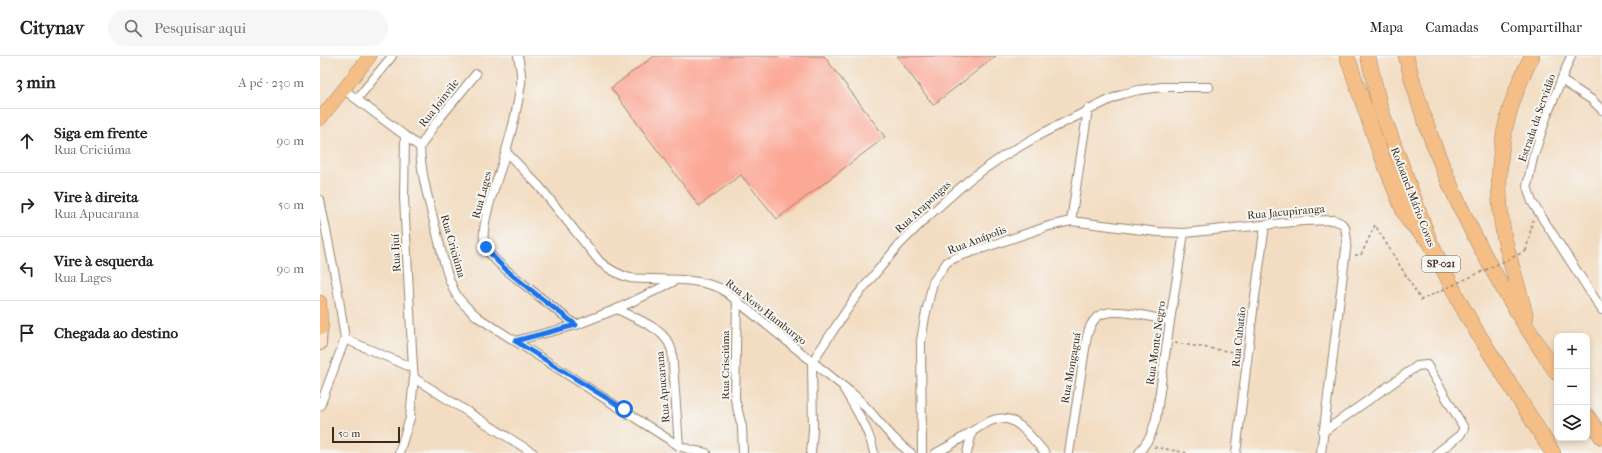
<!DOCTYPE html>
<html lang="pt">
<head>
<meta charset="utf-8">
<style>
	body { margin:0; font-family:"IM FELL French Canon",serif; background:#f6f6f6; color:#202124 }
	.controls { position:absolute; right:12px; bottom:12px; display:grid; overflow:hidden; border-radius:8px; box-shadow:0 2px 6px #0003 }
	.controls button { width:36px; height:36px; display:grid; place-items:center; padding:0; border:0; border-bottom:1px solid #e0e0e0; background:#fff; color:#202124; font:20px sans-serif }
	.scale { position:absolute; left:12px; bottom:10px; width:68px; box-sizing:border-box; padding-left:4px; border:2px solid #3b2a1e; border-top:0; font-size:11px; line-height:14px; white-space:nowrap; color:#3b2a1e; -webkit-text-stroke:3px #f6f6f2; paint-order:stroke }
	.stop { position:absolute; width:12px; height:12px; margin:-9px; border:3px solid #1a73e8; border-radius:50%; background:#fff }
	.stop.end { background:#1a73e8; border-color:#fff; box-shadow:0 1px 4px #0008 }
	.list { margin:0; padding:0; list-style:none }
	h2 { display:flex; justify-content:space-between; align-items:center; height:52px; margin:0; padding:0 16px; font-size:17px }
	h2 small { font-size:13px; font-weight:400; color:#757577 }
	.list li { display:grid; grid-template-columns:26px 1fr auto; gap:12px; align-items:center; box-sizing:border-box; height:64px; padding:0 16px; border-top:1px solid #e0e0e0 }
	.list b { display:block; font-size:15px; white-space:nowrap }
	.list p { margin:0; font-size:13px; white-space:nowrap; color:#757577 }
	.list em { font-size:13px; font-style:normal; color:#757577 }
	.icon { flex:none; width:22px; height:22px; fill:none; stroke:currentColor; stroke-width:2; stroke-linecap:round; stroke-linejoin:round }
	.map { position:relative; flex:none; width:1282px; height:397px; overflow:hidden }
	header { display:flex; align-items:center; gap:24px; box-sizing:border-box; height:56px; padding:0 20px; background:#fff; border-bottom:1px solid #e0e0e0 }
	header strong { font-size:19px }
	nav { display:flex; gap:22px; margin-inline-start:auto; font-size:14px }
	.search { width:280px; height:36px; background:#f6f6f6; display:flex; align-items:center; gap:10px; box-sizing:border-box; padding:0 14px; border-radius:22px; color:#757577; font-size:15px }
	main { display:flex }
	aside { flex:1; background:#fff }
	.map>svg:first-child { display:block }
	.building { fill:#fca897 }
	.lines { fill:none; stroke-linecap:round; stroke-linejoin:round }
	.street-casing { stroke:#978470; stroke-width:10 }
	.secondary-casing { stroke:#978470; stroke-width:14 }
	.primary-casing { stroke:#978470; stroke-width:14 }
	.highway-casing { stroke:#978470; stroke-width:16 }
	.path { stroke:#978470; stroke-width:1.5; stroke-dasharray:3 3; stroke-linecap:butt }
	.street { stroke:#fff; stroke-width:8 }
	.secondary { stroke:#fbe5cf; stroke-width:12 }
	.primary { stroke:#f5be86; stroke-width:13 }
	.highway { stroke:#f5be86; stroke-width:15 }
	.path-bridge { stroke:#978470; stroke-width:1.5; stroke-dasharray:3 3; stroke-linecap:butt }
	.route { stroke:#1a73e8; stroke-width:5 }
	.labels { text-anchor:middle; dominant-baseline:central; stroke-width:4; stroke-linejoin:round; paint-order:stroke }
	.shield { fill:#f6f6f2; stroke:#73675e; stroke-width:1 }
	.shield-label { font-size:10px; font-weight:bold; fill:#3b2a1e }
	.street-label { font-size:11px; fill:#3b2a1e; stroke:#f6f6f2 }
</style>
</head>
<body>
<header>
<strong>Citynav</strong>
<div class="search"><svg class="icon" aria-label="search" viewBox="0 0 24 24"><circle cx="10" cy="10" r="6"/><path d="M15 15l6 6"/></svg>Pesquisar aqui</div>
<nav><a>Mapa</a><a>Camadas</a><a>Compartilhar</a></nav>
</header>
<main>
<aside>
<h2>3 min<small>A pé · 230 m</small></h2>
<ul class="list">
<li><svg class="icon" aria-label="ahead" viewBox="0 0 24 24"><path d="M12 20V5M6 11l6-6 6 6"/></svg><div><b>Siga em frente</b><p>Rua Criciúma</p></div><em>90 m</em></li>
<li><svg class="icon" aria-label="right" viewBox="0 0 24 24"><path d="M7 20v-9h11M14 6l5 5-5 5"/></svg><div><b>Vire à direita</b><p>Rua Apucarana</p></div><em>50 m</em></li>
<li><svg class="icon" aria-label="left" viewBox="0 0 24 24"><path d="M17 20v-9H6M10 6l-5 5 5 5"/></svg><div><b>Vire à esquerda</b><p>Rua Lages</p></div><em>90 m</em></li>
<li><svg class="icon" aria-label="arrive" viewBox="0 0 24 24"><path d="M6 21V4h12l-3 4 3 4H6"/></svg><div><b>Chegada ao destino</b></div></li>
</ul>
</aside>
<div class="map">
<svg width="1282" height="397" viewBox="0 0 1282 397">
	<rect width="100%" height="100%" fill="#f6f6f2"/>
	<filter id="ink" filterUnits="userSpaceOnUse"><feTurbulence type="fractalNoise" baseFrequency=".025" numOctaves="2"/><feDisplacementMap in="SourceGraphic" scale="8" xChannelSelector="R" yChannelSelector="G"/><feConvolveMatrix kernelMatrix="1 2 1 2 8 2 1 2 1" color-interpolation-filters="sRGB"/></filter>
	<filter id="wash" filterUnits="userSpaceOnUse"><feTurbulence type="fractalNoise" baseFrequency=".012" numOctaves="4" result="noise"/><feDisplacementMap in="SourceGraphic" scale="16" xChannelSelector="R" yChannelSelector="G"/><feGaussianBlur stdDeviation="0.9" result="paint"/><feColorMatrix in="noise" values="0 0 0 0 0 0 0 0 0 0 0 0 0 0 0 0 0 1.4 0 .05"/><feComposite in="paint" operator="in"/></filter>
	<g filter="url(#wash)">
		<rect width="100%" height="100%" fill="#f3ddc2"/>
		<g id="blocks">
			<g class="building">
				<path d="M334,0H504L565,81L457,163L421,119L379,150L291,32Z"/>
				<path d="M577,0H676L613,49Z"/>
			</g>
		</g>
	</g>
	<g filter="url(#ink)">
		<use href="#blocks" fill-opacity="0" stroke="#978470" stroke-width="1"/>
		<g class="lines">
			<defs>
				<g id="street">
					<path d="M198,0C200,9 202,18 201,27C198,48 192,75 186,95C181,117 156,173 166,192C173,204 186,214 196,222C216,238 236,254 256,269"/>
					<path d="M1251,0L1227,59L1213,102L1207,130L1212,146L1282,254"/>
					<path d="M1241,24L1272,44L1282,54"/>
					<path d="M23,33L100,91C101,122 111,152 118,182C123,201 127,223 137,240C143,249 151,255 159,262L359,390L371,394L386,397"/>
					<path d="M37,43L72,0"/>
					<path d="M85,80L84,142L93,312"/>
					<path d="M100,91L114,69L156,18"/>
					<path d="M186,96L219,130L280,206C290,214 299,219 310,222C341,225 373,220 402,233L534,339C554,357 569,382 591,397"/>
					<path d="M0,144L17,230L25,283L0,350"/>
					<path d="M751,165L838,176L864,177L983,165L1014,164L1021,167L1025,171L1027,185L1001,397"/>
					<path d="M417,244L415,343L422,371L423,397H422"/>
					<path d="M297,253C316,263 346,272 352,295L359,390"/>
					<path d="M25,283L93,312L94,322L213,397"/>
					<path d="M195,285L256,269L297,253L353,226"/>
					<path d="M524,333C536,354 549,373 554,397"/>
					<path d="M1003,376L1097,310L1107,309L1144,372L1140,379L1117,397"/>
					<path d="M79,397L90,362L94,322"/>
					<path d="M491,397L493,374L492,306L535,242L579,189L606,162L650,123L682,101L721,78L785,46L802,38L819,34L842,31H889"/>
					<path d="M602,397L601,285L605,261L613,226L627,206L637,201L729,170L751,165L768,53"/>
					<path d="M616,397C626,392 636,386 645,380C663,369 680,353 700,370C709,377 717,388 725,397"/>
					<path d="M647,397L652,376"/>
					<path d="M749,397L767,280C769,273 771,266 777,261C791,249 832,262 850,265"/>
					<path d="M819,397L830,381L836,363L850,265L864,177"/>
					<path d="M916,397L933,255L945,169"/>
				</g>
				<path id="secondary" d="M0,288L1,271"/>
				<g id="primary">
					<path d="M0,63L50,0"/>
					<path d="M0,246L1,271"/>
				</g>
				<g id="highway">
					<path d="M1027,0L1057,88L1084,156L1089,165L1106,182"/>
					<path d="M1048,0L1060,51L1110,186L1139,245L1155,273L1233,397"/>
					<path d="M1086,0C1114,115 1170,220 1237,317"/>
					<path d="M1206,262C1200,234 1190,208 1184,180C1172,115 1182,58 1212,0"/>
					<path d="M0,271H1"/>
					<path d="M1267,360L1282,381"/>
				</g>
			</defs>
			<use href="#street" class="street-casing"/>
			<use href="#secondary" class="secondary-casing"/>
			<use href="#primary" class="primary-casing"/>
			<use href="#highway" class="highway-casing"/>
			<g class="path">
				<path d="M1206,195L1213,164"/>
				<path d="M1035,199H1041"/>
				<path d="M855,287L920,297"/>
				<path d="M834,391L868,397"/>
			</g>
			<use href="#street" class="street"/>
			<use href="#secondary" class="secondary"/>
			<use href="#primary" class="primary"/>
			<use href="#highway" class="highway"/>
			<path class="path-bridge" d="M1041,199L1055,169L1101,244L1206,195"/>
		</g>
	</g>
	<g class="lines" filter="url(#ink)">
		<path class="route" d="M166,191C175,205 188,216 201,226C219,241 238,255 256,269L195,285L304,353"/>
	</g>
	<g class="labels">
		<rect class="shield" x="1102" y="200" width="38" height="16" rx="3"/>
		<g class="shield-label">
			<text x="1121" y="208">SP-021</text>
		</g>
		<g class="street-label">
			<text transform="translate(119 47) rotate(-52)">Rua Joinvile</text>
			<text transform="translate(1217 62) rotate(-71)">Estrada da Servidão</text>
			<text transform="translate(162 139) rotate(-75)">Rua Lages</text>
			<text transform="translate(1093 141) rotate(69)">Rodoanel Mário Covas</text>
			<text transform="translate(603 151) rotate(-43)">Rua Arapongas</text>
			<text transform="translate(966 156) rotate(-5)">Rua Jacupiranga</text>
			<text transform="translate(657 184) rotate(-21)">Rua Anápolis</text>
			<text transform="translate(133 190) rotate(74)">Rua Criciúma</text>
			<text transform="translate(76 197) rotate(-93)">Rua Ijuí</text>
			<text transform="translate(446 256) rotate(38)">Rua Novo Hamburgo</text>
			<text transform="translate(919 281) rotate(-84)">Rua Cubatão</text>
			<text transform="translate(836 287) rotate(-82)">Rua Monte Negro</text>
			<text transform="translate(405 309) rotate(-90)">Rua Crisciúma</text>
			<text transform="translate(751 312) rotate(-80)">Rua Mongaguá</text>
			<text transform="translate(343 331) rotate(-95)">Rua Apucarana</text>
		</g>
	</g>
</svg>
<div class="controls">
<button>+</button>
<button>−</button>
<button><svg class="icon" aria-label="layers" viewBox="0 0 24 24"><path d="M12 4l9 5-9 5-9-5zM3 14l9 5 9-5"/></svg></button>
</div>
<div class="scale">50 m</div>
<div class="stop" style="left:304px;top:353px"></div>
<div class="stop end" style="left:166px;top:191px"></div>
</div>
</main>
</body>
</html>
